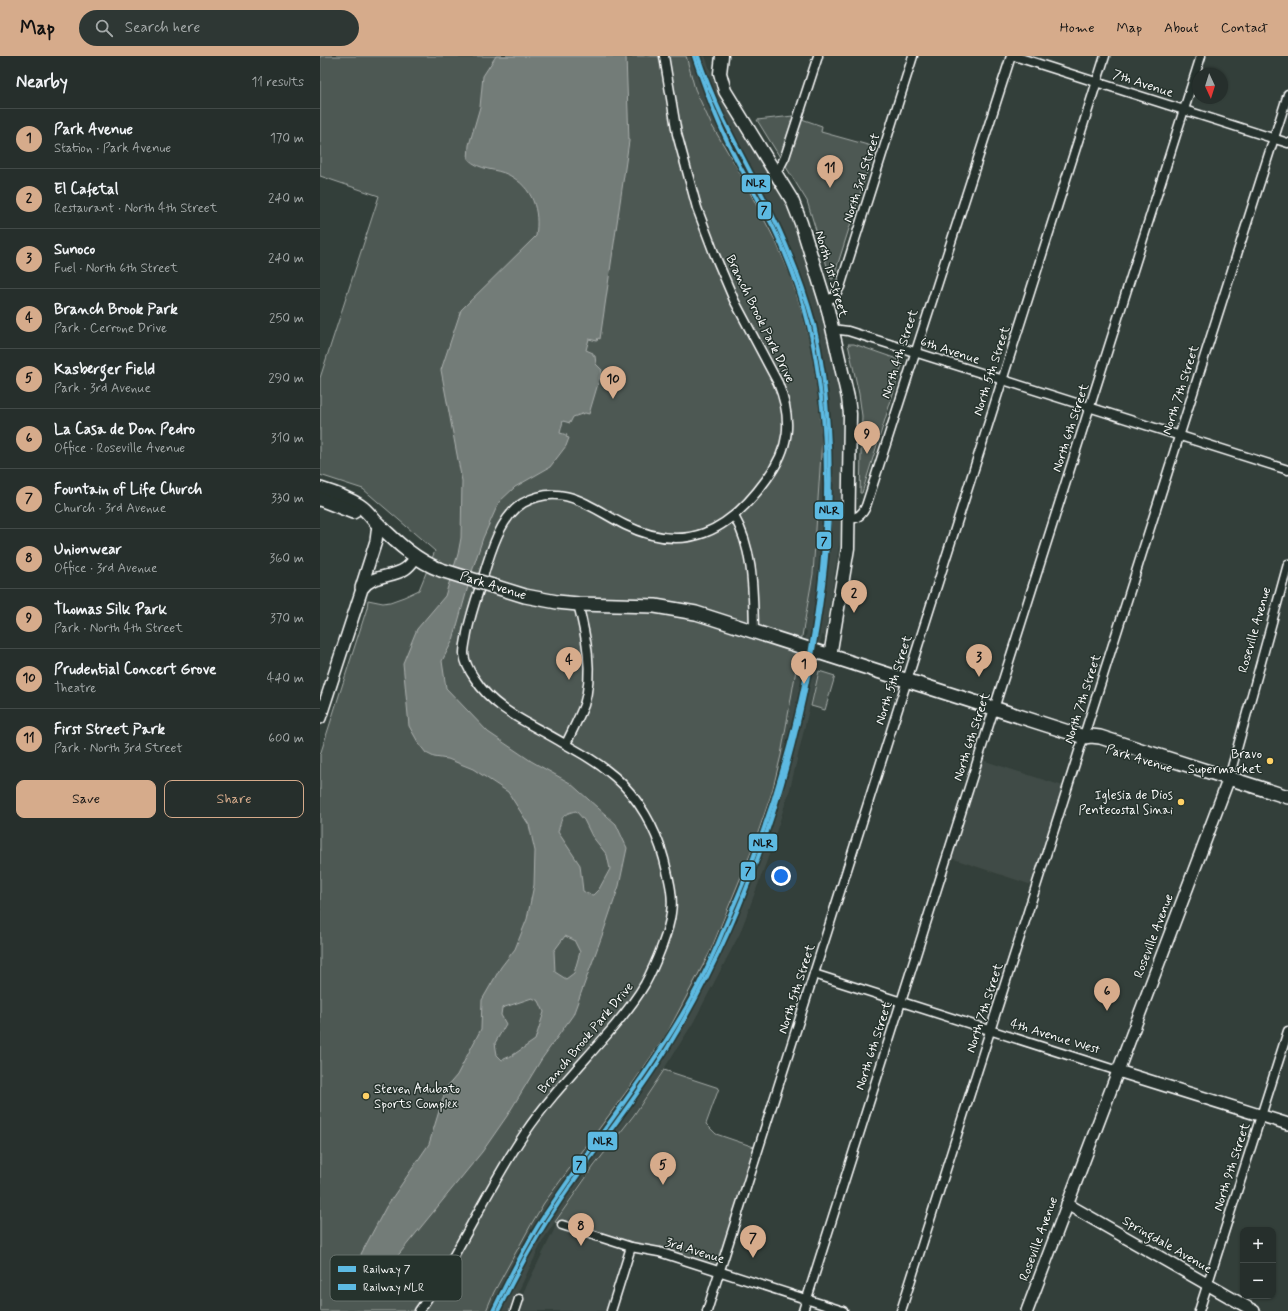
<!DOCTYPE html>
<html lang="en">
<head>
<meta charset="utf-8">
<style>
	body { margin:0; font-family:Mynerve,sans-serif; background:#2e3734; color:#f1f3f6 }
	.controls { position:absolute; right:12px; bottom:12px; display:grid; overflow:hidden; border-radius:8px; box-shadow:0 1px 3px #0004 }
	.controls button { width:36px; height:36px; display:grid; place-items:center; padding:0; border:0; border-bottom:1px solid #424a48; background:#262f2c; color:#f1f3f6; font:20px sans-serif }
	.compass { position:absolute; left:872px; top:12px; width:36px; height:36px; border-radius:50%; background:#262f2c; box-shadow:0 1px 3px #0004; rotate:176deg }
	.you { position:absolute; left:461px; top:820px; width:14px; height:14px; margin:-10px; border:3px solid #fff; border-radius:50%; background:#1a73e8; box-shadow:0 0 0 6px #1a73e833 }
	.badge { display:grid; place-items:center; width:26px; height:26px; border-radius:50%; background:#d6ab8b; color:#111; font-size:13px; font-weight:700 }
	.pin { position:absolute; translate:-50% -33px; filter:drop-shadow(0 1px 2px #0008) }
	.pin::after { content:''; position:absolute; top:21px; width:14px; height:12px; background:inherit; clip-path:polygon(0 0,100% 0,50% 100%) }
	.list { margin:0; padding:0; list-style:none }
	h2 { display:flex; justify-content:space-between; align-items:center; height:52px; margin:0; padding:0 16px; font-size:17px }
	h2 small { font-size:13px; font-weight:400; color:#a4a9a9 }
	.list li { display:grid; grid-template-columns:26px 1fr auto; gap:12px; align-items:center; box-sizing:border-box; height:60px; padding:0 16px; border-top:1px solid #424a48 }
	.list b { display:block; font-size:15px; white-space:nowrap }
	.list p { margin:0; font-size:13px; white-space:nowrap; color:#a4a9a9 }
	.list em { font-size:13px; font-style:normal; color:#a4a9a9 }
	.actions { display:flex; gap:8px; padding:12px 16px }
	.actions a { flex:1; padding:9px 0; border:1px solid #d6ab8b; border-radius:8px; text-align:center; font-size:14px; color:#d6ab8b }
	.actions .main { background:#d6ab8b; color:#111 }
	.icon { flex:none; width:22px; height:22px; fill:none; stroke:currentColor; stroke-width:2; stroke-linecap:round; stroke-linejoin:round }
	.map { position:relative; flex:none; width:968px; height:1255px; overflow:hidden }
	header { display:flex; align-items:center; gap:24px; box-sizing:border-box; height:56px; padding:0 20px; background:#d6ab8b; color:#111 }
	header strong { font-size:19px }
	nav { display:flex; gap:22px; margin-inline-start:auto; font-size:14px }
	.search { width:280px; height:36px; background:#2e3734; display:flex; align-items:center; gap:10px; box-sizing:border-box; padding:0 14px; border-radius:22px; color:#a4a9a9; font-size:15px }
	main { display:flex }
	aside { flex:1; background:#262f2c }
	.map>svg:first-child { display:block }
	.built { fill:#404c47 }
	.green { fill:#4d5853; stroke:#a6aca9 }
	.water { fill:#737b78; stroke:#abb0ae; fill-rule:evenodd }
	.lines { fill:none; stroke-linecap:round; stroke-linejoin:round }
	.minor-casing { stroke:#fff; stroke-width:11 }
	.tertiary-casing { stroke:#fff; stroke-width:14 }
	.secondary-casing { stroke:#fff; stroke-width:15 }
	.primary-casing { stroke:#fff; stroke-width:16 }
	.minor { stroke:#26332d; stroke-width:8 }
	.tertiary { stroke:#26332d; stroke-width:11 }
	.secondary { stroke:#26332d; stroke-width:12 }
	.primary { stroke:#26332d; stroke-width:13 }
	.primary-bridge-casing { stroke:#fff; stroke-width:16; stroke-linecap:butt }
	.primary-bridge { stroke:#26332d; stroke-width:13 }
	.rail-1-casing { stroke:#26332d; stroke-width:7 }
	.rail-2-casing { stroke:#26332d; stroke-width:7 }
	.rail-1 { stroke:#5dbae2; stroke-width:4 }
	.rail-2 { stroke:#5dbae2; stroke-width:4 }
	.poi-dot { fill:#ffd166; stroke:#26332d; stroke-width:1.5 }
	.labels { text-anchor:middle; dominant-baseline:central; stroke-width:3; stroke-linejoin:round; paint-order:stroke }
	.street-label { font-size:13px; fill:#fff; stroke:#26332d }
	.poi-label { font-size:13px; fill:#fff; stroke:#26332d; text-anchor:end }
	.key { fill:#26332d; stroke:#67706c; stroke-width:1 }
	.key-label { font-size:11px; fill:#fff }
	.line-badge { stroke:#26332d; stroke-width:1.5 }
	.pale-badge-label { font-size:11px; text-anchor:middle; font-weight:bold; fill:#111 }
</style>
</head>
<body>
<header>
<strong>Map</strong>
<div class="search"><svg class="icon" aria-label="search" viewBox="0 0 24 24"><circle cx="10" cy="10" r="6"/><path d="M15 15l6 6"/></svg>Search here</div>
<nav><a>Home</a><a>Map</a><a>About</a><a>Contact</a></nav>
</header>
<main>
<aside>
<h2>Nearby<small>11 results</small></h2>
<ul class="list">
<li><span class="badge">1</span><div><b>Park Avenue</b><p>Station · Park Avenue</p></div><em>170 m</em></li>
<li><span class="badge">2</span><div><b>El Cafetal</b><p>Restaurant · North 4th Street</p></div><em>240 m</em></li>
<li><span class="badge">3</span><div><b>Sunoco</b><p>Fuel · North 6th Street</p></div><em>240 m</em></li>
<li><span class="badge">4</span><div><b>Branch Brook Park</b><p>Park · Cerrone Drive</p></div><em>250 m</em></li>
<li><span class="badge">5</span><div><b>Kasberger Field</b><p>Park · 3rd Avenue</p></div><em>290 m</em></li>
<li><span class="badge">6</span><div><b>La Casa de Don Pedro</b><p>Office · Roseville Avenue</p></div><em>310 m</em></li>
<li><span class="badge">7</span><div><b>Fountain of Life Church</b><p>Church · 3rd Avenue</p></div><em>330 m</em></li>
<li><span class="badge">8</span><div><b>Unionwear</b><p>Office · 3rd Avenue</p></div><em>360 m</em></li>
<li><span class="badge">9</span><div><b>Thomas Silk Park</b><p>Park · North 4th Street</p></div><em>370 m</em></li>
<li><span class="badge">10</span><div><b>Prudential Concert Grove</b><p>Theatre</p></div><em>440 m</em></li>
<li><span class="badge">11</span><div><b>First Street Park</b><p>Park · North 3rd Street</p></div><em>600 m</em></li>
</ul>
<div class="actions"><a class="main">Save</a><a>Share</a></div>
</aside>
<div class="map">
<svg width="968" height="1255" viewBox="0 0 968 1255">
	<rect width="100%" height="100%" fill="#333f3a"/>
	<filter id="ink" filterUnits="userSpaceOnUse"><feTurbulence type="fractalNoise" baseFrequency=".025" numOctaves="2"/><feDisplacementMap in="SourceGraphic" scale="8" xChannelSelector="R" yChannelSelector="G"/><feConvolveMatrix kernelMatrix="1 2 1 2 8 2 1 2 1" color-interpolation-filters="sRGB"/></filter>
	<g filter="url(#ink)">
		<g class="built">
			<path d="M366,0H385L400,40L469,152L473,161L502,259L523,354L521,478L505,580L502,579L494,614L498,615L470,733L446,807L420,877L373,967L347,1008L314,1059L272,1110L223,1184L189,1255H166L174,1236L212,1167L224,1147L315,1024L346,979L390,896L432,794L452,736L461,699L476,609H481L487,575L484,574L493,518L502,383L498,339L491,291L470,218L456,186L416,110L391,68L375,33Z"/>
			<path d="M659,703L746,731L715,830L628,801Z"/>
			<path d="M236,1170L310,1194L290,1255H197L204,1235Z"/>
		</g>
		<g class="green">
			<path d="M0,0H366L375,33L391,68L416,110L456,186L470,218L483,259L491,291L498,339L502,383L493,518L461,699L452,736L432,794L390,896L346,979L315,1024L224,1147L212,1167L174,1236L166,1255H0V699L47,552L48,544L63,547L70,546L84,541L99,534L115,495L43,433L0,419V322L59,140L0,120Z"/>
			<path d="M473,60L502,70L501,76L555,91L513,223H511L487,145L437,64Z"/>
			<path d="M528,288H534L577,303L582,309L542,437H540L542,360L539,338Z"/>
			<path d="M499,615L515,620L505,654L491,650Z"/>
			<path d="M344,1014L399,1032L386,1068L396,1078L437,1092L396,1212L306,1188L235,1166L274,1110L314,1059Z"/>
		</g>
		<path class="water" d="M176,0H306L309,85L280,283L278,282L277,285L269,283L266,294L273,297V299L275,300L276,308L282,314L269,358L265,357L253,361L250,367L243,365L240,377L247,379L246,381L249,382L246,390L230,411L195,431L179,446L163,482L154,509L133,584L122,605L126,632L168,676L211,705L250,727L296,768L307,792L299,830L283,877L253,959L221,1004L187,1060L162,1096L58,1224L46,1218L41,1198L66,1151L109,1088L126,1032L137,1019L161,973L162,944L181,911L195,893L207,863L214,829L215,795L209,769L188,736L153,713L128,703L114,701L106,697L99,688L89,670L83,607L97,573L125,540L138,498L141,482L142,425L121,314L141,254L216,180C220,154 213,132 189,119C175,112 160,115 148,103L149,89L160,51L163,20ZM256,755L264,764L272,780L287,799L290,813L279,833L273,839L268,838L263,835L260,809L238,776C242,762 241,758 256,755ZM245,880L254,884L260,896L254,917L246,923L235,916L234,895ZM212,942L219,945L224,956L215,984L193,999L182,1004L177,999L175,987L186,968L181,959L182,952Z"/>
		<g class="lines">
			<defs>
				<g id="minor">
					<path d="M694,0L968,87"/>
					<path d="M455,116L460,111L465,101L498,0"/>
					<path d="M505,245L514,241L520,231L593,0"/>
					<path d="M512,273L528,275L968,414"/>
					<path d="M414,460C434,494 433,537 434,575"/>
					<path d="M528,463C537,463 543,458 546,450L691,0"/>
					<path d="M246,688C252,675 259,662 264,649C274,617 266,579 258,548"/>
					<path d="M909,722L968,508"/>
					<path d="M494,918L798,1015"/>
					<path d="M242,1169L311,1191L339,1196L523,1255"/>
					<path d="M99,1255C139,1199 166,1134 205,1077C228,1043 257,1013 284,982C299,965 314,947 325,928C332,915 337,903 342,890C346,879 350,868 351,857C354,838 348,820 344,803C336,773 318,741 295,721C279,707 261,697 243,687C212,668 175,655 155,623C150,616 145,607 144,598C144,591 146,584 147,577C150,562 155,546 160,531C168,505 178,462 203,447C243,425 271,452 305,469C366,499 409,475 446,424C470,392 473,364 458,327L414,244L394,197L377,152L357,78L344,0"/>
					<path d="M195,1255L199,1243"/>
					<path d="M291,1255L311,1191"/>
					<path d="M387,1255L785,0"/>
					<path d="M483,1255L881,0"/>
					<path d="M581,1255L968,38"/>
					<path d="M879,1255L968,975"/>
				</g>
				<g id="tertiary">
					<path d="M41,532L56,485L58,469"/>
					<path d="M0,662L42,533C52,518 72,522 85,513C90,510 93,505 96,501"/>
					<path d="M798,1015L968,1068"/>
					<path d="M747,1148L934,1255"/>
					<path d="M707,1255L909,722"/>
				</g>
				<path id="secondary" d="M402,0L400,17L405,35L472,144L481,167L508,254L528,342L530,358L528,492L510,600"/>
				<g id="primary">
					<path d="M0,433C13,437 28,442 40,450C48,455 52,463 59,469C77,487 97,505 121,514"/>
					<path d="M0,443L33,456"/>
					<path d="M176,531L205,540L237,546L258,548L335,550L376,557L764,681L771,680L780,681L968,741"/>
				</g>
			</defs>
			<use href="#minor" class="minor-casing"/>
			<use href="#tertiary" class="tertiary-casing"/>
			<use href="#secondary" class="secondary-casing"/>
			<use href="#primary" class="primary-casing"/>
			<use href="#minor" class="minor"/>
			<use href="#tertiary" class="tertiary"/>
			<use href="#secondary" class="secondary"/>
			<use href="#primary" class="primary"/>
			<defs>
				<path id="primary-bridge" d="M121,514L176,531"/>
			</defs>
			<use href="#primary-bridge" class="primary-bridge-casing"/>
			<use href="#primary-bridge" class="primary-bridge"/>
			<defs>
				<path id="rail-1" d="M173,1255C188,1224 203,1193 221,1165C268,1092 324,1025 367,950C383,922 396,893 408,863C474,714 516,535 504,371C501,337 497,303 489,270C481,237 469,204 454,173C440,145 423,118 409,89C395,60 384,30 374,0"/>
				<path id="rail-2" d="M178,1255C196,1218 215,1182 238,1148C273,1095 315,1045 348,991C418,876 463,748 489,615C505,535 514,453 508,371C506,336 502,303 494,269C485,236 473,204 459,173C432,115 398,62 378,0"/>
			</defs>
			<use href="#rail-1" class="rail-1-casing"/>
			<use href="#rail-2" class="rail-2-casing"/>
			<use href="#rail-1" class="rail-1"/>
			<use href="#rail-2" class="rail-2"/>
		</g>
	</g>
	<g class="poi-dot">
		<circle cx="950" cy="705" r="4"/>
		<circle cx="861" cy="746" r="4"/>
		<circle cx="46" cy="1040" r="4"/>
	</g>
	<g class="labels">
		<g class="street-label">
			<text transform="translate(823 28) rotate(18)">7th Avenue</text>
			<text transform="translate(542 122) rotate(-72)">North 3rd Street</text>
			<text transform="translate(511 218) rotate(74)">North 1st Street</text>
			<text transform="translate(440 263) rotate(64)">Branch Brook Park Drive</text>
			<text transform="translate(630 295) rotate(18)">6th Avenue</text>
			<text transform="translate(580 298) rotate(-72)">North 4th Street</text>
			<text transform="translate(672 315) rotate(-72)">North 5th Street</text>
			<text transform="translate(861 334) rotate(-72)">North 7th Street</text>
			<text transform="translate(751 372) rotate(-72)">North 6th Street</text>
			<text transform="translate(173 530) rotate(17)">Park Avenue</text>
			<text transform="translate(935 574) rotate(-74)">Roseville Avenue</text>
			<text transform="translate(574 624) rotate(-72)">North 5th Street</text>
			<text transform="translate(763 643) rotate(-72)">North 7th Street</text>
			<text transform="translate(652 681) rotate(-72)">North 6th Street</text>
			<text transform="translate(819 703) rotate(17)">Park Avenue</text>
			<text transform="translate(834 880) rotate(-69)">Roseville Avenue</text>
			<text transform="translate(477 933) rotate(-72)">North 5th Street</text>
			<text transform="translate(665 952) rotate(-72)">North 7th Street</text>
			<text transform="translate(735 981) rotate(17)">4th Avenue West</text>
			<text transform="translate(266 982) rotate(-50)">Branch Brook Park Drive</text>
			<text transform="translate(554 990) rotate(-72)">North 6th Street</text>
			<text transform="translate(912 1111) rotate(-72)">North 9th Street</text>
			<text transform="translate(719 1183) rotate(-70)">Roseville Avenue</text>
			<text transform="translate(847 1189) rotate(30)">Springdale Avenue</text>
			<text transform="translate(375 1195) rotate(17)">3rd Avenue</text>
		</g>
		<g class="poi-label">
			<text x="942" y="698">Bravo<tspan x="942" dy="15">Supermarket</tspan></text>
			<text x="853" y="739">Iglesia de Dios<tspan x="853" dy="15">Pentecostal Sinai</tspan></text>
			<text x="54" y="1033" text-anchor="start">Steven Adubato<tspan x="54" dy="15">Sports Complex</tspan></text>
		</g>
	</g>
	<rect x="10" y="1199" width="132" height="46" rx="6" class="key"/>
	<rect x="18" y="1210" width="18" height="6" fill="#5dbae2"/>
	<rect x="18" y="1228" width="18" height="6" fill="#5dbae2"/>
	<g class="key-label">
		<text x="43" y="1217">Railway 7</text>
		<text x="43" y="1235">Railway NLR</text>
	</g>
	<g class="line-badge">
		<rect x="421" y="118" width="30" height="19" rx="4" fill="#5dbae2"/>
		<rect x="437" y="145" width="15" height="19" rx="4" fill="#5dbae2"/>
		<rect x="494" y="445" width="30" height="19" rx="4" fill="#5dbae2"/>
		<rect x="496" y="475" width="16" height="19" rx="4" fill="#5dbae2"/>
		<rect x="428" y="777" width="30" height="19" rx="4" fill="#5dbae2"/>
		<rect x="420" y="805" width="16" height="20" rx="4" fill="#5dbae2"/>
		<rect x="267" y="1075" width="31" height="20" rx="4" fill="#5dbae2"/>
		<rect x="252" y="1099" width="15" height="19" rx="4" fill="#5dbae2"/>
	</g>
	<g class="pale-badge-label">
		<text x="436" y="131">NLR</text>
		<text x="444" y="158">7</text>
		<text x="509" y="458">NLR</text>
		<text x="504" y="489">7</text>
		<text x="443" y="791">NLR</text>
		<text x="428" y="819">7</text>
		<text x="283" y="1089">NLR</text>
		<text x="259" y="1113">7</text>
	</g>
</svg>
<div class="controls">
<button>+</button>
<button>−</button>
</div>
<svg class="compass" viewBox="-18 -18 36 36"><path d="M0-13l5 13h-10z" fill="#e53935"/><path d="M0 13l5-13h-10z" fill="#a4a9a9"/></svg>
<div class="you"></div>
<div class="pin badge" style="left:484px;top:628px">1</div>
<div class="pin badge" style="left:534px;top:557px">2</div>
<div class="pin badge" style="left:659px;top:621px">3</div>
<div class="pin badge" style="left:249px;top:624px">4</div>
<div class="pin badge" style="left:343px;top:1129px">5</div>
<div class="pin badge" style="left:787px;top:955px">6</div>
<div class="pin badge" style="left:433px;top:1202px">7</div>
<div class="pin badge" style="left:261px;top:1190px">8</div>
<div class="pin badge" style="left:547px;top:398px">9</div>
<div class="pin badge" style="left:293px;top:343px">10</div>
<div class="pin badge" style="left:510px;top:132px">11</div>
</div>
</main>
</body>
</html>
